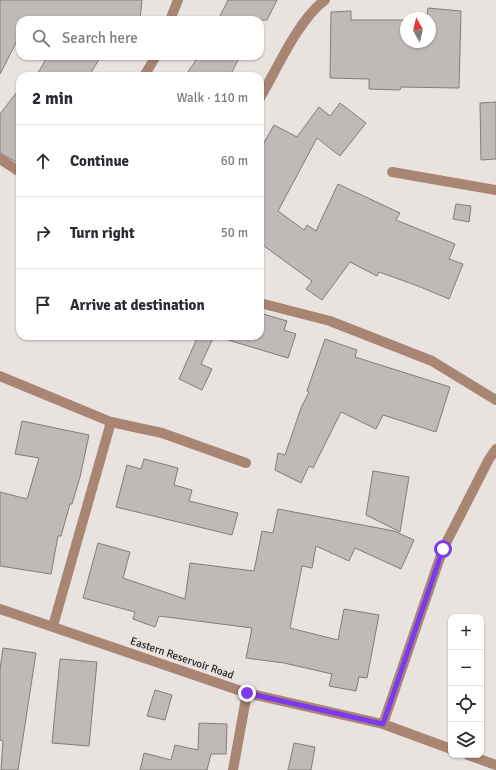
<!DOCTYPE html>
<html lang="en">
<head>
<meta charset="utf-8">
<style>
	body { margin:0; font-family:Signika,sans-serif; background:#f2f2f3; color:#2b2b33 }
	.controls { position:absolute; right:12px; bottom:12px; display:grid; overflow:hidden; border-radius:8px; box-shadow:0 1px 3px #0004 }
	.controls button { width:36px; height:36px; display:grid; place-items:center; padding:0; border:0; border-bottom:1px solid #e1e1e2; background:#fff; color:#2b2b33; font:20px sans-serif }
	.compass { position:absolute; left:400px; top:12px; width:36px; height:36px; border-radius:50%; background:#fff; box-shadow:0 1px 3px #0004; rotate:352deg }
	.stop { position:absolute; width:12px; height:12px; margin:-9px; border:3px solid #7c3aed; border-radius:50%; background:#fff }
	.stop.end { background:#7c3aed; border-color:#fff; box-shadow:0 1px 4px #0008 }
	.list { margin:0; padding:0; list-style:none }
	h2 { display:flex; justify-content:space-between; align-items:center; height:52px; margin:0; padding:0 16px; font-size:17px }
	h2 small { font-size:13px; font-weight:400; color:#7c7c81 }
	.list li { display:grid; grid-template-columns:26px 1fr auto; gap:12px; align-items:center; box-sizing:border-box; height:72px; padding:0 16px; border-top:1px solid #e1e1e2 }
	.list b { display:block; font-size:15px; white-space:nowrap }
	.list em { font-size:13px; font-style:normal; color:#7c7c81 }
	.icon { flex:none; width:22px; height:22px; fill:none; stroke:currentColor; stroke-width:2; stroke-linecap:round; stroke-linejoin:round }
	.map { position:relative; flex:none; width:496px; height:770px; overflow:hidden }
	.search { position:absolute; background:#fff; box-shadow:0 1px 3px #0004; left:16px; top:16px; width:248px; height:44px; display:flex; align-items:center; gap:10px; box-sizing:border-box; padding:0 14px; border-radius:12px; color:#7c7c81; font-size:15px }
	.panel { position:absolute; background:#fff; box-shadow:0 1px 3px #0004; left:16px; top:72px; width:248px; height:268px; border-radius:12px }
	.map>svg:first-child { display:block }
	.building { fill:#bfb9b7; stroke:#827c7a }
	.lines { fill:none; stroke-linecap:round; stroke-linejoin:round }
	.minor { stroke:#a98574; stroke-width:10 }
	.route { stroke:#7c3aed; stroke-width:5 }
	.labels { text-anchor:middle; dominant-baseline:central; stroke-width:3.5; stroke-linejoin:round; paint-order:stroke }
	.street-label { font-size:11px; fill:#201e1d; stroke:#e9e3e0 }
</style>
</head>
<body>
<div class="map">
<svg width="496" height="770" viewBox="0 0 496 770">
	<rect width="100%" height="100%" fill="#e9e3e0"/>
	<g class="building">
		<path d="M0,0H142L140,20H20V35L0,74Z"/>
		<path d="M228,0H277L267,20H218Z"/>
		<path d="M428,8L461,11L459,88L401,87L400,90L369,89V79L330,78L331,12L351,11V20H406V42H430V18H427Z"/>
		<path d="M48,56H101L89,76H36Z"/>
		<path d="M199,56H240L230,76H185Z"/>
		<path d="M20,88V164L0,153V114Z"/>
		<path d="M496,102V159L481,160L480,103Z"/>
		<path d="M340,103L366,123L340,156L317,138L278,211L304,230L307,225L316,231L338,184L400,213L396,220L455,244L449,259L463,264L449,299L418,286L379,272L377,276L350,262L322,300L306,289L312,281L260,243V150L274,125L297,137L319,107L330,116Z"/>
		<path d="M456,204L471,206L469,222L453,219Z"/>
		<path d="M260,313L287,321L284,330L296,334L288,358L228,340L229,336H260Z"/>
		<path d="M198,336L213,338L201,364L212,369L202,390L179,379Z"/>
		<path d="M325,339L357,350L355,357L450,387L436,432L383,415L376,429L341,412L313,468L309,466L301,483L275,470L278,453L285,455L301,408L309,392L307,391Z"/>
		<path d="M22,421L89,435L80,477L72,504H70L61,536H58L51,574L0,566V492L27,499L39,458L15,454Z"/>
		<path d="M144,459L178,468L174,485L192,490L189,501L238,513L232,535L116,507L127,465L141,469Z"/>
		<path d="M373,471L409,477L400,532L366,515Z"/>
		<path d="M278,509L394,531L414,540L401,569L355,548L349,561L316,546L312,568L302,566L290,628L338,640L344,609L379,615L367,678L359,677L356,691L329,686L332,674L284,663L246,658L252,628L159,616L155,627L133,619L135,612L83,598L98,543L130,552L123,578L185,599L190,563L254,571L262,531L273,533Z"/>
		<path d="M3,648L36,653L18,770H1L3,741L0,740V669Z"/>
		<path d="M60,659L97,662L89,746L52,743Z"/>
		<path d="M155,690L172,695L165,720L147,716Z"/>
		<path d="M199,723L227,724L226,754H211L207,770H140L144,753L171,760L175,745L198,750Z"/>
		<path d="M294,743L315,747L311,770H288Z"/>
	</g>
	<g class="lines">
		<g class="minor">
			<path d="M170,20L178,0"/>
			<path d="M144,76L156,56"/>
			<path d="M260,98C277,69 298,20 325,0"/>
			<path d="M0,159L20,172"/>
			<path d="M392,172L496,190"/>
			<path d="M260,303L330,321L432,361L496,400"/>
			<path d="M0,376L111,422L162,433L246,463"/>
			<path d="M0,609L247,693L383,724L451,749"/>
			<path d="M53,626L111,422"/>
			<path d="M383,724L443,549L489,459L496,449"/>
			<path d="M468,755L496,765"/>
			<path d="M233,770L247,693"/>
		</g>
	</g>
	<g class="lines">
		<path class="route" d="M247,693L383,724L443,549"/>
	</g>
	<g class="labels">
		<g class="street-label">
			<text transform="translate(182 658) rotate(19)">Eastern Reservoir Road</text>
		</g>
	</g>
</svg>
<div class="controls">
<button>+</button>
<button>−</button>
<button><svg class="icon" aria-label="locate" viewBox="0 0 24 24"><circle cx="12" cy="12" r="6"/><path d="M12 2v4M12 18v4M2 12h4M18 12h4"/></svg></button>
<button><svg class="icon" aria-label="layers" viewBox="0 0 24 24"><path d="M12 4l9 5-9 5-9-5zM3 14l9 5 9-5"/></svg></button>
</div>
<svg class="compass" viewBox="-18 -18 36 36"><path d="M0-13l5 13h-10z" fill="#e53935"/><path d="M0 13l5-13h-10z" fill="#7c7c81"/></svg>
<div class="stop" style="left:443px;top:549px"></div>
<div class="stop end" style="left:247px;top:693px"></div>
<div class="search"><svg class="icon" aria-label="search" viewBox="0 0 24 24"><circle cx="10" cy="10" r="6"/><path d="M15 15l6 6"/></svg>Search here</div>
<section class="panel">
<h2>2 min<small>Walk · 110 m</small></h2>
<ul class="list">
<li><svg class="icon" aria-label="ahead" viewBox="0 0 24 24"><path d="M12 20V5M6 11l6-6 6 6"/></svg><div><b>Continue</b></div><em>60 m</em></li>
<li><svg class="icon" aria-label="right" viewBox="0 0 24 24"><path d="M7 20v-9h11M14 6l5 5-5 5"/></svg><div><b>Turn right</b></div><em>50 m</em></li>
<li><svg class="icon" aria-label="arrive" viewBox="0 0 24 24"><path d="M6 21V4h12l-3 4 3 4H6"/></svg><div><b>Arrive at destination</b></div></li>
</ul>
</section>
</div>
</body>
</html>
